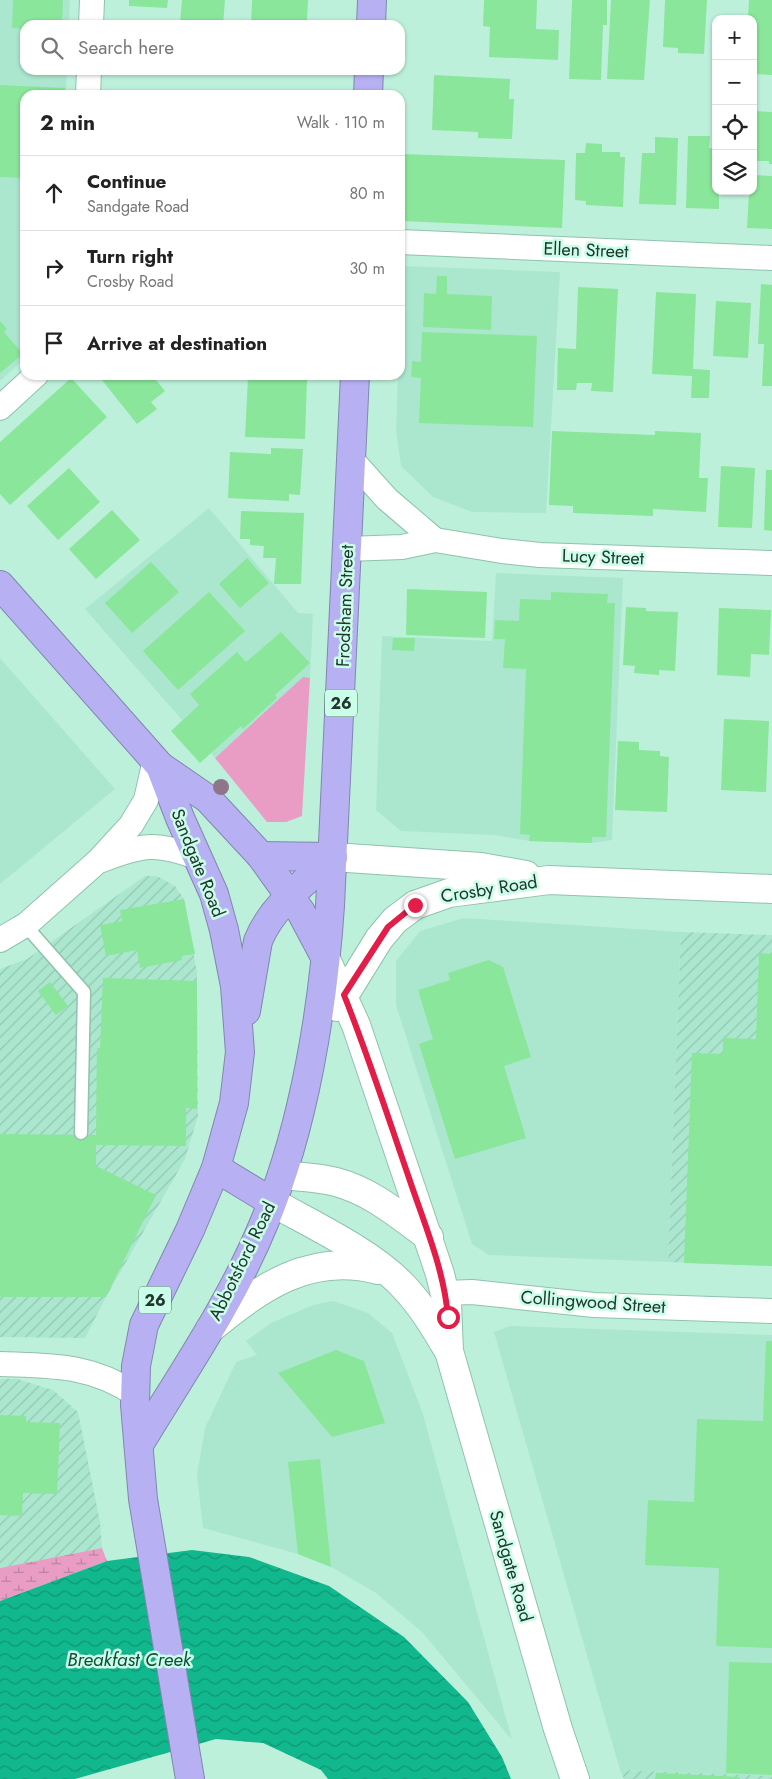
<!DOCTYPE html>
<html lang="en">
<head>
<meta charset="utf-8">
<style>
	body { margin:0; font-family:Jost,sans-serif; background:#f2f2f2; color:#222 }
	.controls { position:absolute; right:15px; top:15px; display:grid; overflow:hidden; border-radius:10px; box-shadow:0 1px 4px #0004 }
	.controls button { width:45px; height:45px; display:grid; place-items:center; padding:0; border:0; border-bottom:1px solid #e0e0e0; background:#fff; color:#222; font:25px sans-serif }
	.stop { position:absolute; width:15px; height:15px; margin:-11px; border:4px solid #e11d48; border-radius:50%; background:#fff }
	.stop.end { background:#e11d48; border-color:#fff; box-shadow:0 1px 5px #0008 }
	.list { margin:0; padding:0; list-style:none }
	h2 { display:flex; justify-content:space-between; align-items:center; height:65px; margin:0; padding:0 20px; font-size:21px }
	h2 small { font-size:16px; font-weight:400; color:#767676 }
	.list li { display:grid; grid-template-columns:32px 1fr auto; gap:15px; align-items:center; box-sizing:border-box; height:75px; padding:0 20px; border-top:1px solid #e0e0e0 }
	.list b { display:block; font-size:19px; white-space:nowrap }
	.list p { margin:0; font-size:16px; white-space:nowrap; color:#767676 }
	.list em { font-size:16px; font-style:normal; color:#767676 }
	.icon { flex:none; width:28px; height:28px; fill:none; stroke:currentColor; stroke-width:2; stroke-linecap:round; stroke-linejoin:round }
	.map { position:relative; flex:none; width:772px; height:1779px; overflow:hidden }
	.search { position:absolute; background:#fff; box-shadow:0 1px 4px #0004; left:20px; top:20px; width:385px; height:55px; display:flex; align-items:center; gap:12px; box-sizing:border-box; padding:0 18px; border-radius:15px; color:#767676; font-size:19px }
	.panel { position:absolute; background:#fff; box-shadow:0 1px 4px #0004; left:20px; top:90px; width:385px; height:290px; border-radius:15px }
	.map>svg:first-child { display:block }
	.built { fill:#abe7cf }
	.industrial { fill:url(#industrial-furrows) }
	.wetland { fill:url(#wetland-marsh) }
	.park { fill:#ea9dc4 }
	.water { fill:url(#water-waves) }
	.building { fill:#8ae69a }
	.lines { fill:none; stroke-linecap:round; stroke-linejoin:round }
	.lane-casing { stroke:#90c2ae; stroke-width:15 }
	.street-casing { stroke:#90c2ae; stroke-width:26 }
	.secondary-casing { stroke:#90c2ae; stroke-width:30 }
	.highway-casing { stroke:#8286ae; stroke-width:30 }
	.lane { stroke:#fff; stroke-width:12 }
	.street { stroke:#fff; stroke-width:24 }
	.secondary { stroke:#fff; stroke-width:28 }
	.highway { stroke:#b7b1f3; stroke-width:28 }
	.tree { fill:#8f748a }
	.route { stroke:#e11d48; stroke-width:6 }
	.labels { text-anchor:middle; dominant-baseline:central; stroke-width:5; stroke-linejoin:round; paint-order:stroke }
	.shield { fill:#cafee9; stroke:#547266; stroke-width:1 }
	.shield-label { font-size:16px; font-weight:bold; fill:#21362e }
	.street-label { font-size:18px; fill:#21362e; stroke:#cafee9 }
	.water-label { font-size:19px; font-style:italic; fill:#124d3b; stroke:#cafee9 }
</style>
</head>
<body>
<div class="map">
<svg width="772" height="1779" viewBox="0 0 772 1779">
	<defs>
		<pattern id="industrial-furrows" width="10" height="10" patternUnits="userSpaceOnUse" patternTransform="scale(1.25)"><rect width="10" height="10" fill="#abe7cf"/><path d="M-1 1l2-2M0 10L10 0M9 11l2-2" fill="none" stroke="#93c7b2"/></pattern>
		<pattern id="wetland-marsh" width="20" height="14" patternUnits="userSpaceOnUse" patternTransform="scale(1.25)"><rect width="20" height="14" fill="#ea9dc4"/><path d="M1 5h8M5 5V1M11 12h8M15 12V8" fill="none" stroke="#bd81a0"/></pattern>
		<pattern id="water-waves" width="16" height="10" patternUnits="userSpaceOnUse" patternTransform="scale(1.25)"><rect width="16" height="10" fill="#11b88d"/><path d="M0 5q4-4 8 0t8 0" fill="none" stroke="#109674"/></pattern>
	</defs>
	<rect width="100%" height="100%" fill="#bdf0db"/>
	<g class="built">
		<path d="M0,0H70L69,25H25V70H67L66,95H25V358L0,381Z"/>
		<path d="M401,266L560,272L546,513L472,512L433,497L401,466L396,430L398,375H400Z"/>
		<path d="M209,508L298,613L313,614L310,678H303L215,758L85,609Z"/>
		<path d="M496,573L623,578L612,840L592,843L530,841L494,835L401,831L376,810L382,636L492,641Z"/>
		<path d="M0,658L115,789L0,884Z"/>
		<path d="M464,918L681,932L668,1262L489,1255L472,1244L396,1005V961L420,931Z"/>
		<path d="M333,1301L368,1313L392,1333L423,1414L512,1740L422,1632L376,1593L331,1567L298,1554L203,1528L197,1475L205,1428L236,1362L257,1355L246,1341L271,1323L313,1305Z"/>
		<path d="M510,1326L772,1335V1776L620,1770L494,1332Z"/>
	</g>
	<g class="industrial">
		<path d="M145,876H157L175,886L184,899L197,973L198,1116L185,1159L106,1297L85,1338L0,1337V969L27,959Z"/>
		<path d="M681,932L772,935V1266L668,1262Z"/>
		<path d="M0,1379H17L53,1390L78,1412L100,1522L102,1548L0,1568Z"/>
		<path d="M620,1770L772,1776V1779H624Z"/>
	</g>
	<path class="wetland" d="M102,1548L107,1561L0,1601V1568Z"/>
	<path class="park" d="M303,677L310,678L302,816L286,822H267L215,758Z"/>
	<path class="water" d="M192,1550L249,1557L329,1586L404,1637L468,1702L502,1757L511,1779H328L321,1770L263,1743L216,1739L75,1779H0V1601L107,1561Z"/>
	<g class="building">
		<path d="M13,0H63L62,22H41V25H25V29L12,28Z"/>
		<path d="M129,0H168L167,8L129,6Z"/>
		<path d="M182,0H225L223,25L180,24Z"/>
		<path d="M252,0H308L307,20L322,21V25H251Z"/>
		<path d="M484,0H537L536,29L559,30L558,60L489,57L490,27L483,26Z"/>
		<path d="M572,0H607V25H603L601,80L569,79Z"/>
		<path d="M611,0H650L644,80L607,79Z"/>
		<path d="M665,0H707L704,54L678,53V48L663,47Z"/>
		<path d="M749,0H772V75L753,74V19H748Z"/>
		<path d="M434,75L510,79L509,99H514L512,139L478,138V132L432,130Z"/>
		<path d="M0,85L65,88V95H25V178L0,177Z"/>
		<path d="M167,91L220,93L219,95H167Z"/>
		<path d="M753,111L772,112V164H769V161H753Z"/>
		<path d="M688,136H710L709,148L716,149V191H719V209L686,208Z"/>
		<path d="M655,137L678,138L676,205L639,204L642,153H655Z"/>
		<path d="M586,143L602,144V152H620V157H625L623,207L586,205V201L575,200L576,153H585Z"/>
		<path d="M404,154L565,160L562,228L402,221Z"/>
		<path d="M753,175L772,176V229L747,228L749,191H753Z"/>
		<path d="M437,276H447V294L492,296L491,330L423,327L424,293L436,294Z"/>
		<path d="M761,284L772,285V386H762L764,344H758Z"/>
		<path d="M578,287L618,289L613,392L591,391L592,383H577L576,390H557L558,348L576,349Z"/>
		<path d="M656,292L696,294L693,369L710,370L709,398H691L692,376L652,374Z"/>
		<path d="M716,301L751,303L748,358L713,356Z"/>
		<path d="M0,321L7,329L4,332L23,354L0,373Z"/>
		<path d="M422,332L537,336L533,427L419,423L421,378L411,377L412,361L421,362Z"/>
		<path d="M98,375H152L165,391L151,402L157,409L137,424Z"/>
		<path d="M248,377L307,380L305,439L245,437Z"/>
		<path d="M71,378L107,417L10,505L0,494V442Z"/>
		<path d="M552,431L655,435V431L701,433L699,478H708L706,512L653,509V516L573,513V506L549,505Z"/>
		<path d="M271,448L303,449L300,495L289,494V501L228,498L230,452L271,454Z"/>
		<path d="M721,466L755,468L752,528L718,527Z"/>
		<path d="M69,468L100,502L58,540L27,506Z"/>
		<path d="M766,470H772V531L764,530Z"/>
		<path d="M112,510L140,540L96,579L69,549Z"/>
		<path d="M241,511L304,513L301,584H274L276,558H263L264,546L250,545V539H240Z"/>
		<path d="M247,558L269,583L240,608L219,584Z"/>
		<path d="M151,562L179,592L132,633L105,603Z"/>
		<path d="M407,589L487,592L485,638L406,635Z"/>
		<path d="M209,592L245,631L178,690L143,651Z"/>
		<path d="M551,592L608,594L607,603H615L606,837H592V843L529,841L530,835L520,834L526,669L503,668L505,639H494L495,620L519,621L520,599L551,600Z"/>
		<path d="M626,607L646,608V611L678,612L675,671L659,670V675L634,673L635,666L623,665Z"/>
		<path d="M719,608L771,610L769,655L751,654L750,677L717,675Z"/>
		<path d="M281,632L310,663L275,695L277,698L243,729L241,726L200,763L171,731L199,705L190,694L237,652L246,662Z"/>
		<path d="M393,638H415L414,651L392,650Z"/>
		<path d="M724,719L769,721L766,792L721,790Z"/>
		<path d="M618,741L639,742V750L660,751V756L669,757L667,812L615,810Z"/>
		<path d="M184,899L195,954L181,956L182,960L140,968L137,950L106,956L100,925L122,921L120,910Z"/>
		<path d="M759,953L772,954V1266L684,1263L692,1053L723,1054V1038L756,1039Z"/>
		<path d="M489,960L503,967L531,1057L504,1066L526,1138L455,1159L419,1044L433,1039L418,990L450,980L448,973Z"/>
		<path d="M103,978L197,981V1109L186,1108V1146L96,1145V1166L156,1195L106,1297H0V1134L96,1135L97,1048H100Z"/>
		<path d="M50,982L68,1006L56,1015L38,991Z"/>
		<path d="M766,1341H772V1648L716,1646L719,1568L645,1565L648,1500L694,1502L697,1419L763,1421Z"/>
		<path d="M336,1350L364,1361L385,1423L332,1437L278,1373Z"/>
		<path d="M0,1415L26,1416V1422L60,1423L57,1494L23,1493L22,1516L0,1515Z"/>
		<path d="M320,1459L331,1567L298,1554L288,1462Z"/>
		<path d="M729,1662L772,1663V1775L726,1773Z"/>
		<path d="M656,1773L740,1777V1779H655Z"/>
	</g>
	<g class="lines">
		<defs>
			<path id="lane" d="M25,925L84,992L81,1133"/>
			<g id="street">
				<path d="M91,25L92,0"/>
				<path d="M88,95L89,70"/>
				<path d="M400,242L772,258"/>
				<path d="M0,408L36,375"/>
				<path d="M352,460L387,499L435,540"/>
				<path d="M347,549L402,547L435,540L502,551L540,555L772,563"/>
				<path d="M102,860C143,844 157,842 199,858"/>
				<path d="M0,940L27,924L98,861L131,825L146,800L155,760"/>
				<path d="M445,1293L472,1292L594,1305L772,1311"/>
				<path d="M0,1364C52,1366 90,1364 135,1394"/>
			</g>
			<g id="secondary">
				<path d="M333,857L481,867L526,875"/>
				<path d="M325,957L356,1025L440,1274L447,1303L449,1351L558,1729L575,1779"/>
				<path d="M337,1007L379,939L395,920L415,905L449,893L549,880L772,889"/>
				<path d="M282,1175C299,1177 318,1177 336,1182C371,1191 400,1216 429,1237"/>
				<path d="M272,1202C313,1225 373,1253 404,1287C422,1306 435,1328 448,1350"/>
				<path d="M210,1329C261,1287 310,1252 378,1270"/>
			</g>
			<g id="highway">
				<path d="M371,25L372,0"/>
				<path d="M368,95L369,70"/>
				<path d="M0,585L160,766L208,799L261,856L301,912L325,957"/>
				<path d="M160,766L180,818L214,894L224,930L235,986L240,1052L234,1103L216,1168L190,1230L144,1325L136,1366L135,1405L143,1499L190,1779"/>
				<path d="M261,856L333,857"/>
				<path d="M246,1011L258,941C272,906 305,882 333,857"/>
				<path d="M216,1168L272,1202"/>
				<path d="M140,1443C183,1372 232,1301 264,1223C304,1127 323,1010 330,906L355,375"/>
			</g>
		</defs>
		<use href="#lane" class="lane-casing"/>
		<use href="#street" class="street-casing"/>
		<use href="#secondary" class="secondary-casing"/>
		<use href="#highway" class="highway-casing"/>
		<use href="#lane" class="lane"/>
		<use href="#street" class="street"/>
		<use href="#secondary" class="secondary"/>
		<use href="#highway" class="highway"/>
	</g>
	<circle class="tree" cx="221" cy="787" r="8"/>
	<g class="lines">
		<path class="route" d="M415,905L388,927L344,995C368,1055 388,1117 409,1178C424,1223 444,1269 448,1317"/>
	</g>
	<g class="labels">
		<g class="shield">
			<rect x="325" y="689.5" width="32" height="27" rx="4"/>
			<rect x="139" y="1286.5" width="32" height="27" rx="4"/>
		</g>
		<g class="shield-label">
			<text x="341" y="703">26</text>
			<text x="155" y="1300">26</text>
		</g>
		<g class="street-label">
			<text transform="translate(586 250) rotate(2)">Ellen Street</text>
			<text transform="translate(603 557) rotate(2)">Lucy Street</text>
			<text transform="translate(345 606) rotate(-88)">Frodsham Street</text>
			<text transform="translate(198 863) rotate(68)">Sandgate Road</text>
			<text transform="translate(489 889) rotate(-9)">Crosby Road</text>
			<text transform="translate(242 1261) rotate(-64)">Abbotsford Road</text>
			<text transform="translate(593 1302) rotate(4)">Collingwood Street</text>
			<text transform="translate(511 1566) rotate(74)">Sandgate Road</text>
		</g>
		<g class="water-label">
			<text x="129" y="1659">Breakfast Creek</text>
		</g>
	</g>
</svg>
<div class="controls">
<button>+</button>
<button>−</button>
<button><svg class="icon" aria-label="locate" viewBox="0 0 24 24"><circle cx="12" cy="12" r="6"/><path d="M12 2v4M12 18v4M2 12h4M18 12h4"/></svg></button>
<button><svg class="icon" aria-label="layers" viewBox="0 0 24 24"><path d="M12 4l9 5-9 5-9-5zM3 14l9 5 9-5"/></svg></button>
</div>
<div class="stop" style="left:448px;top:1317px"></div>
<div class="stop end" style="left:415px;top:905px"></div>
<div class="search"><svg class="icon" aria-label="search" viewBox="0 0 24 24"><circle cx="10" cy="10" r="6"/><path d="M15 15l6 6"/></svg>Search here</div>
<section class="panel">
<h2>2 min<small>Walk · 110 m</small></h2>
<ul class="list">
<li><svg class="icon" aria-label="ahead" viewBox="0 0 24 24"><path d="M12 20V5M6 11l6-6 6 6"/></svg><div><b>Continue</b><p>Sandgate Road</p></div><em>80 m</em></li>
<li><svg class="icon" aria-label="right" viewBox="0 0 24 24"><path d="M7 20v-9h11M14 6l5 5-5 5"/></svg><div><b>Turn right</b><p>Crosby Road</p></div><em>30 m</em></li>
<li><svg class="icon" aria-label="arrive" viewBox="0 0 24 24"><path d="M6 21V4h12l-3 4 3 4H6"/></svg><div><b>Arrive at destination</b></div></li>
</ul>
</section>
</div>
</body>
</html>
